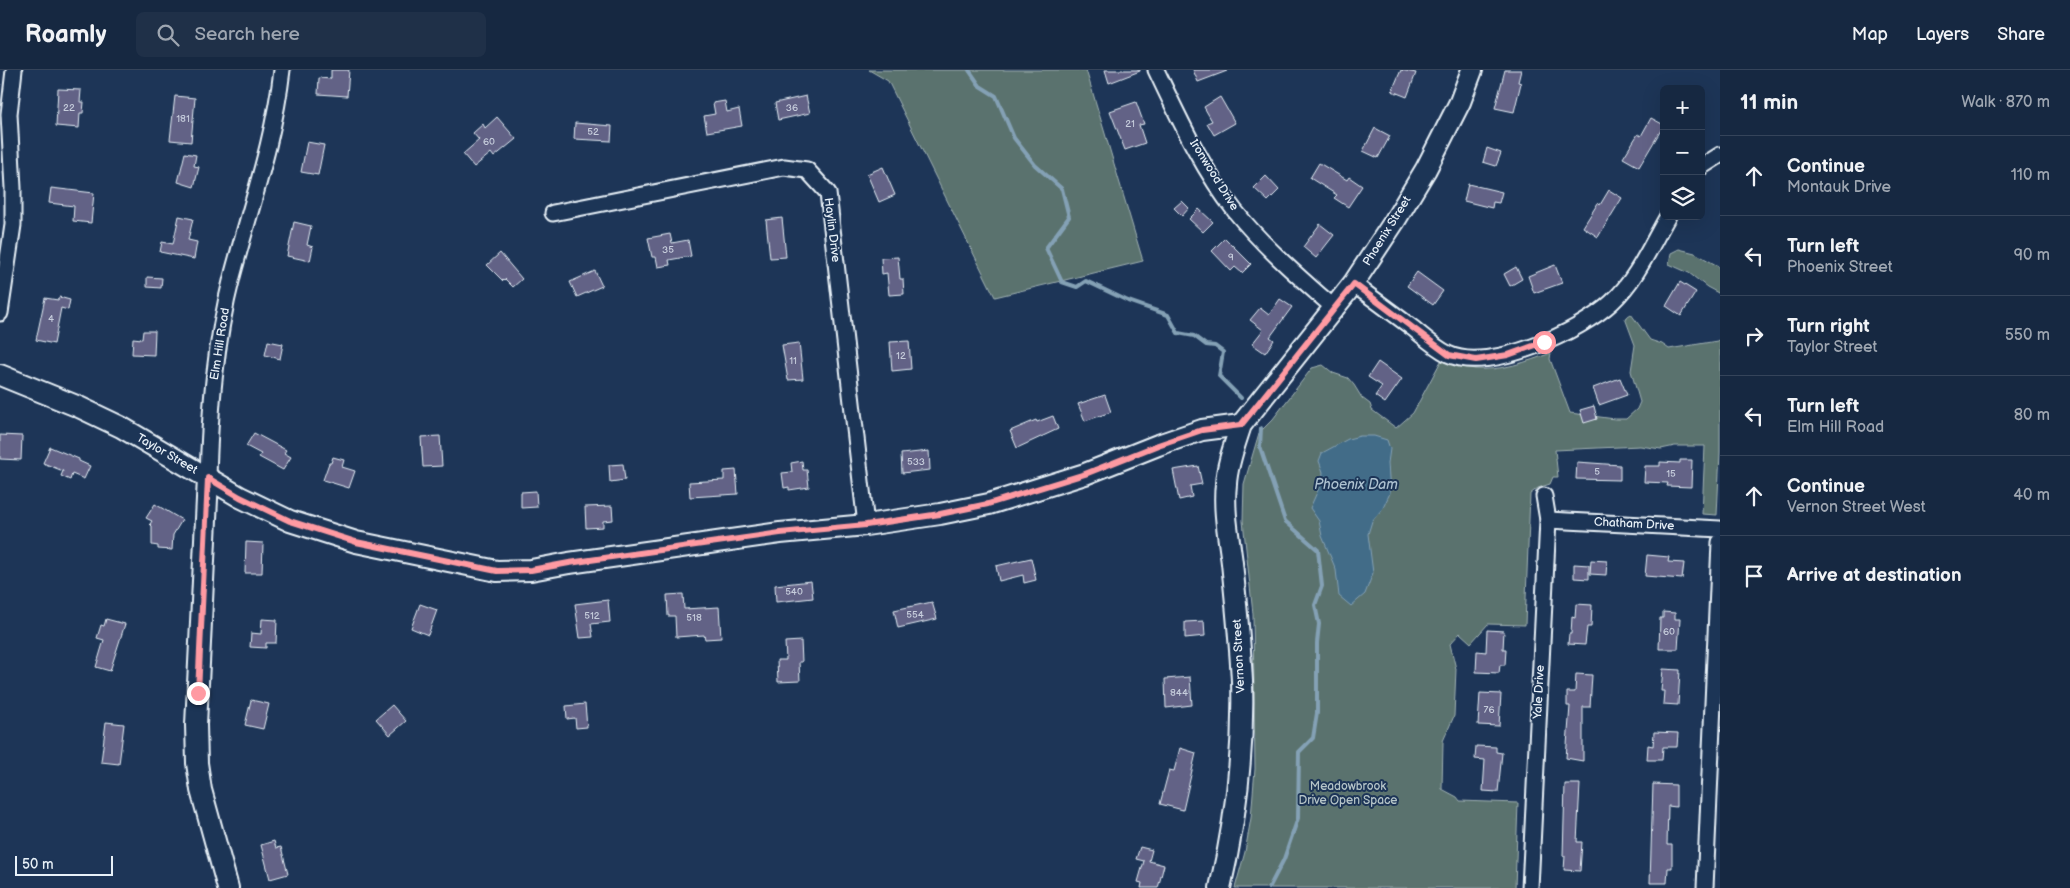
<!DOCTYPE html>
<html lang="en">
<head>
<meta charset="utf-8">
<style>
	body { margin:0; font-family:"Balsamiq Sans",sans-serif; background:#1f3048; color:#f1f3f6 }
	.controls { position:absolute; right:15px; top:15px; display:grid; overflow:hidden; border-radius:8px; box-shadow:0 5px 20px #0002 }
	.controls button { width:45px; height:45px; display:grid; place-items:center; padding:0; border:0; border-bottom:1px solid #35445a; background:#162841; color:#f1f3f6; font:25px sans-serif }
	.scale { position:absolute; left:15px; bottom:12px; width:98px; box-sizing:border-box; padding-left:5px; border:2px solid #e8f1f8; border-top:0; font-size:14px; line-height:18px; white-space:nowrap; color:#e8f1f8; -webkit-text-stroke:4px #1d3557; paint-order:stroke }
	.stop { position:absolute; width:15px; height:15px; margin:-11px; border:4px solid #ff9aa2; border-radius:50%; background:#fff }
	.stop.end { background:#ff9aa2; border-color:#fff; box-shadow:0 1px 5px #0008 }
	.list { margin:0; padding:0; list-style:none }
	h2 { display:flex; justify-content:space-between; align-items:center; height:65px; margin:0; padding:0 20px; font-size:21px }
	h2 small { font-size:16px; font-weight:400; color:#9ea6b1 }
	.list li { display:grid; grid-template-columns:32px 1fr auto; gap:15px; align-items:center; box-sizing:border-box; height:80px; padding:0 20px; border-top:1px solid #35445a }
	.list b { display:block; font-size:19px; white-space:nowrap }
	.list p { margin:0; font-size:16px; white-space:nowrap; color:#9ea6b1 }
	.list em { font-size:16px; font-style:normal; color:#9ea6b1 }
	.icon { flex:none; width:28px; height:28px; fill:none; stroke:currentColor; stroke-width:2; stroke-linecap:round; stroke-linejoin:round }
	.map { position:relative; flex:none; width:1720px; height:818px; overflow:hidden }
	header { display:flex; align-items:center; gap:30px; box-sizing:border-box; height:70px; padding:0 25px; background:#162841; border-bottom:1px solid #35445a }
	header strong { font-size:24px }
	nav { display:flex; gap:28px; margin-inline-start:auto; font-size:18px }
	.search { width:350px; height:45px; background:#1f3048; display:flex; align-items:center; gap:12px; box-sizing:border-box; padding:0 18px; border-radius:8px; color:#9ea6b1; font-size:19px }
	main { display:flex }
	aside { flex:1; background:#162841 }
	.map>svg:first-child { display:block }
	.green { fill:#5a726e; stroke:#a1b2b3 }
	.water { fill:#426c88; stroke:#84a1b5 }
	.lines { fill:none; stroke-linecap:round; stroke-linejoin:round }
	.stream { stroke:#84a1b5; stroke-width:4 }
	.building { fill:#626286; stroke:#e8f1f8 }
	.street-casing { stroke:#e8f1f8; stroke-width:19 }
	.secondary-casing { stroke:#e8f1f8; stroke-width:24 }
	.street { stroke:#1d3557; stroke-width:15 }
	.secondary { stroke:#1d3557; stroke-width:20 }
	.route { stroke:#ff9aa2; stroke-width:6 }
	.labels { text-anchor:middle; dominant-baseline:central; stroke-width:4; stroke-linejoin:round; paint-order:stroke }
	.number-label { font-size:10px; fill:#c6cddc }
	.street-label { font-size:12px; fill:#e8f1f8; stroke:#1d3557 }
	.park-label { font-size:12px; fill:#b6c5c8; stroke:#1d3557 }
	.water-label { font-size:14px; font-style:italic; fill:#aec2d1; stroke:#1d3557 }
</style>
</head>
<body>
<header>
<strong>Roamly</strong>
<div class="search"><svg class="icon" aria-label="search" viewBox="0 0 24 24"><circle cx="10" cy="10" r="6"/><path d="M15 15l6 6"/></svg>Search here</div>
<nav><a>Map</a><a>Layers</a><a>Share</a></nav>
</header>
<main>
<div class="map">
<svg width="1720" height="818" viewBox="0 0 1720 818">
	<rect width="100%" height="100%" fill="#1d3557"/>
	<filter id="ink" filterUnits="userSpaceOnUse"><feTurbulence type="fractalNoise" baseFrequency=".02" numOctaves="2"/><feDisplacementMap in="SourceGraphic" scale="10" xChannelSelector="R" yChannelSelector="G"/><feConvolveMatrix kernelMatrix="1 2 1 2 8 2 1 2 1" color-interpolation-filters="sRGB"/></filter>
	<g filter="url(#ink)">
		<g class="green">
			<path d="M869,0H1086L1143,191L995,227L888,11Z"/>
			<path d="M1679,179L1695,183L1718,196L1720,199V224L1707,217L1689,203L1669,194L1671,183Z"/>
			<path d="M1631,244L1650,270L1662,274L1669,279L1717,271L1720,269V382L1717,445L1702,444L1705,376H1675L1661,379L1640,376L1555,380L1558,407H1553L1550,414L1538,418L1530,424L1525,555L1488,554L1471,573L1460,563L1450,574L1456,599L1454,646L1443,671L1442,719L1457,727L1460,731L1518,733L1515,818H1235L1245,782L1251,748L1255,699L1253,544L1243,451L1244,414L1259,363L1273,349L1312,298L1323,295L1333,303L1348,308L1354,315L1362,328L1370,334L1372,340L1396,358L1413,343L1441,291C1452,292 1463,298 1475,299C1502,301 1526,292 1551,283L1550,289L1570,343L1615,349H1626L1637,339L1640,332L1631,301L1635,275L1625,248Z"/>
		</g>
		<path class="water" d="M1360,366H1374L1387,370L1390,379L1388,393L1390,423L1383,438L1372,451L1368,464L1373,503L1365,524L1351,536L1339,526L1336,500L1322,466L1319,451L1310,438L1322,411L1323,402L1319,391L1322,383L1348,369Z"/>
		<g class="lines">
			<g class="stream">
				<path d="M969,0L980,16L996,26L1014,68L1035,95L1062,119L1069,147L1046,178L1062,212L1077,217L1086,211L1128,231L1168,245L1178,263L1194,266L1206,275L1215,276L1223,282L1219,306L1241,328"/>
				<path d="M1261,358L1260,377L1285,451L1318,480L1322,516L1315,535L1319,554L1317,573V643L1313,668L1299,682L1298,748L1284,789L1269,818"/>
			</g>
		</g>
		<g class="building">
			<path d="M331,0H349L347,26L318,24L319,8L331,9Z"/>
			<path d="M1105,0H1140V1L1109,13Z"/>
			<path d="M1193,0H1227V1L1198,12Z"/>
			<path d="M1401,0L1416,3L1407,27L1392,21Z"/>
			<path d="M1505,0H1521L1518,12L1521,13L1514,42L1495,38Z"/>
			<path d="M58,19L81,20L80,32H84L83,43H80L79,58L56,56Z"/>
			<path d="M175,26L195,28L191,72L170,70Z"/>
			<path d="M806,26L810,43L778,50L775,33Z"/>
			<path d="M1220,27L1235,53L1214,65L1207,53L1212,51L1204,37Z"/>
			<path d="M725,31L727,42L739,39L742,56L707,62L704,46L715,44L713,33Z"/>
			<path d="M1136,32L1144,54L1139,55L1145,73L1125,80L1110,41Z"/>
			<path d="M497,47L516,69L494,87L491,83L474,97L463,84L479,70L473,63L483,54L485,58Z"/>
			<path d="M1651,48L1664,55L1639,97L1623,88L1638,64L1641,66Z"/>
			<path d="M575,53L612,56L611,71L574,69Z"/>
			<path d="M1375,58L1390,66L1378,88L1363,81Z"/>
			<path d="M307,72L324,75L318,105L301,102Z"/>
			<path d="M1487,78L1501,83L1496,96L1483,92Z"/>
			<path d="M185,83L196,85L194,96L199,97L194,117L178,112Z"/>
			<path d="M1319,93L1347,110L1349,107L1362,116L1348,137L1334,128L1337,125L1310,108Z"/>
			<path d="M883,97L895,125L879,132L867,104Z"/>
			<path d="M1266,106L1279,120L1268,131L1254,118Z"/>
			<path d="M1468,114L1502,122L1499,133L1493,132L1492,138L1464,131Z"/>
			<path d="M51,118L94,123L91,153L73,151L74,136L49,133Z"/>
			<path d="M1609,120L1622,128L1598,167L1583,157L1598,133L1600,135Z"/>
			<path d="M1182,131L1189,138L1182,146L1174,138Z"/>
			<path d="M1199,139L1213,152L1203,162L1189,149Z"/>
			<path d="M179,146L193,149L188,170L197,172L194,189L160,182L162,172L173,174Z"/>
			<path d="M782,148L786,187L770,188L766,150Z"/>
			<path d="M294,152L311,156L307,175L313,177L310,191L287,186Z"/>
			<path d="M1320,154L1334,165L1316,188L1303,177Z"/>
			<path d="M670,164L672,173L688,170L691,186L669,190L670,195L658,197L656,187H652L648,168Z"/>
			<path d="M1225,168L1251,194L1242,203L1235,197L1231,201L1212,181Z"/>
			<path d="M500,183L522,209L513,217L505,209L503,211L487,195Z"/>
			<path d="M898,187L900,209H903L904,224L889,225L887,203L882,204L881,188Z"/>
			<path d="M1555,195L1562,213L1534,223L1528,206Z"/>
			<path d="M1516,197L1522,209L1510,216L1504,204Z"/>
			<path d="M595,201L602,216L577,227L570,212Z"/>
			<path d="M1417,202L1443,221L1433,235L1407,216Z"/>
			<path d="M147,207L162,208L161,218L147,217Z"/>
			<path d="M1680,212L1696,222L1681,246L1666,236Z"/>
			<path d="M59,227L70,230L68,240L61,238L54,274L36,270L45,228L58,230Z"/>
			<path d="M1280,229L1292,237L1270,267L1274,270L1265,283L1252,274L1263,260L1250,250L1260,238L1269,245Z"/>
			<path d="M143,261H155L154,285L132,284L133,268L142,269Z"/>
			<path d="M268,271L283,274L280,289L265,285Z"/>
			<path d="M909,271L911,299L892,301L890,272Z"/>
			<path d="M799,273L803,309L788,310L782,275Z"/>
			<path d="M1378,292L1402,309L1385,333L1375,326L1382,316L1368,307Z"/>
			<path d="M1620,308L1627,325L1599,335L1593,318Z"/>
			<path d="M1105,325L1111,342L1085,351L1078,334Z"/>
			<path d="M1594,336L1597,349L1584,353L1580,340Z"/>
			<path d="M1053,346L1058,359L1017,378L1010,361L1036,350L1037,352Z"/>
			<path d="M254,363L286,380L284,383L291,387L283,400L259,387L261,384L246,376Z"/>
			<path d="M0,365L22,366L21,390L0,389Z"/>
			<path d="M440,366L442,396L423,397L421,367Z"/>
			<path d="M50,377L79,389V391L90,396L84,409L72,404L70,410L61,406L63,401L43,393Z"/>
			<path d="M929,381L930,400L902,403L901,384Z"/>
			<path d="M333,387L344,390L342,397L355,401L349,418L323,410L329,393H331Z"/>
			<path d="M1680,390H1692L1691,417L1667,416L1668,413L1644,412L1645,396H1660V392L1680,393Z"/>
			<path d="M802,391L803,400H807L809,417L789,420V417L784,418L782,403L792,402L791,393Z"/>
			<path d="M1577,392L1620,395V410L1576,409Z"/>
			<path d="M623,394L625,410L610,412L609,395Z"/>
			<path d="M1198,396L1202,414L1190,416L1192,427L1179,430L1173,400Z"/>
			<path d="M736,400L738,424L690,427L689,412L724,410V401Z"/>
			<path d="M536,421L537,437L521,438V422Z"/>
			<path d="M155,434L182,450L173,465L172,480L158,479V476L152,475V456L150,454L152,451L146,448Z"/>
			<path d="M612,436L613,450L603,451V457L586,458L585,437Z"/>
			<path d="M246,472L263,473L262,503H245Z"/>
			<path d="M1647,485L1669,487L1668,492L1684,493L1682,509L1645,506Z"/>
			<path d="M1031,488L1036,510L1024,513L1023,505L999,511L996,496Z"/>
			<path d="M1591,490L1607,491L1606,505L1590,504Z"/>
			<path d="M1574,494L1589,495V509L1574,508Z"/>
			<path d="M811,511L813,528L776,532L775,515Z"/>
			<path d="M683,524L684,539L719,537L721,568L705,569L704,565L676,567L675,546H668L667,525Z"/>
			<path d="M608,530L610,552L591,554L593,567L580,568L575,534Z"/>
			<path d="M932,532L937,549L898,558L894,540Z"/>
			<path d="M420,534L437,540L428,565L411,558Z"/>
			<path d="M1576,534L1592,535L1591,557H1587L1585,575L1568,574L1569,564H1571L1572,547L1575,548Z"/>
			<path d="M1663,542L1675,543V549H1680L1678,579H1659L1660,548H1663Z"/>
			<path d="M106,549L125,554L110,601L96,597L104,570L97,568L101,555L104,556Z"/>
			<path d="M262,549L277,550L276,573H266V578L250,577L251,563L261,564Z"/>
			<path d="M1204,551L1205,566L1185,568V552Z"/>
			<path d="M1487,560L1504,561L1503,579H1506L1505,595H1500L1499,603L1476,602L1477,581L1486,582Z"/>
			<path d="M801,571L802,592H799L800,611L778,612L777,590H786L785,572Z"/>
			<path d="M1663,599L1680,600L1678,635L1663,634L1664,621H1661Z"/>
			<path d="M1576,604L1592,605L1590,637H1583V691L1566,688L1570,636H1567V622H1575Z"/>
			<path d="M1190,607L1192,635L1166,638L1165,609Z"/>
			<path d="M1480,623L1501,624L1499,656L1478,655Z"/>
			<path d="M251,630L269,634L263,659L245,655Z"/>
			<path d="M585,634L587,657L576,658L575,648L567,649L566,636Z"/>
			<path d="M392,635L406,651L390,665L376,649Z"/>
			<path d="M106,652L124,654L119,694L101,692Z"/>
			<path d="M1654,662L1678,663L1677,677H1663L1662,690H1647L1648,675L1653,676Z"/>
			<path d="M1476,676L1496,677V682L1502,683L1498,722L1483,721L1485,690L1475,689Z"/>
			<path d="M1180,678L1196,683L1183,740L1160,734L1169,700L1174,701Z"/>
			<path d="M1565,714H1580L1577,772H1582L1580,801L1564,800L1565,786H1563Z"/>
			<path d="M1653,714L1676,715V737L1668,736L1667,775H1672V798H1668L1667,813H1650Z"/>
			<path d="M274,771L276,778L281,777L288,804L270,809L261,775Z"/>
			<path d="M1140,777L1152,780L1149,791L1164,795L1158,818H1141L1142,813L1138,812L1144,791L1136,789Z"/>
		</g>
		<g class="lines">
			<defs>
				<g id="street">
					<path d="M1156,0C1179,48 1202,99 1235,141C1264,177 1299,207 1333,237"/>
					<path d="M1701,97L1720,85"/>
					<path d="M553,143L784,97L807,100L828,123L866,455"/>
					<path d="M1353,214C1374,229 1394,244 1414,259C1425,268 1436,278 1448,284C1489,304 1581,261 1612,232C1637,209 1651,175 1668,146"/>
					<path d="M0,243L13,155V118L9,44L14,0"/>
					<path d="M208,408C210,340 215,273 232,207C250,138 274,71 282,0"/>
					<path d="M1548,450L1720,459"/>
					<path d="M1530,818L1548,450L1544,426"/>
					<path d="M1705,818L1720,472"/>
				</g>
				<g id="secondary">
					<path d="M0,305L79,337L121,357L240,427L290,451L356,472L497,501L531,500L569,493L780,463L866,455L940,444L989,434L1085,404L1158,375L1202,360L1241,355"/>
					<path d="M208,408L196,655L197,693L201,720L228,818"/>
					<path d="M1220,818C1236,750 1244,681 1242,611C1240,572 1236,532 1232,493C1229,468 1223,440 1226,414C1227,394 1235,374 1241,355L1353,214L1394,152L1426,99L1460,32L1472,0"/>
				</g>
			</defs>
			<use href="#street" class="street-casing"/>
			<use href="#secondary" class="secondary-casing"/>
			<use href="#street" class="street"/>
			<use href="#secondary" class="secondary"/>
		</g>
	</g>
	<g class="lines" filter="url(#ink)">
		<path class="route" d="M198,623L208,408L240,427L290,451L356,472L497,501L531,500L569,493L780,463L866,455L940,444L988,434L1085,404L1158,375L1202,360L1241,355L1354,214L1449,285L1476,290L1508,285L1544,272"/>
	</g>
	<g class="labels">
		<g class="number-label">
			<text x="69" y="38">22</text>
			<text x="792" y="38">36</text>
			<text x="183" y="49">181</text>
			<text x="1130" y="54">21</text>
			<text x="593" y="62">52</text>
			<text x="489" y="72">60</text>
			<text x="668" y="180">35</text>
			<text x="1231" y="187">9</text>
			<text x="51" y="249">4</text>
			<text x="901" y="286">12</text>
			<text x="793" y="291">11</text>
			<text x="916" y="392">533</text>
			<text x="1597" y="402">5</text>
			<text x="1671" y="404">15</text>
			<text x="794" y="522">540</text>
			<text x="915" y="545">554</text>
			<text x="592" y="546">512</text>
			<text x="694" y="548">518</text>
			<text x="1669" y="562">60</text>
			<text x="1179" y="623">844</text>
			<text x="1489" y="640">76</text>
		</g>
		<g class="street-label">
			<text transform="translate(1214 105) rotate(58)">Ironwood Drive</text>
			<text transform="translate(832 160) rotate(83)">Haylin Drive</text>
			<text transform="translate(1387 161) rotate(-58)">Phoenix Street</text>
			<text transform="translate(220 274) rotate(-81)">Elm Hill Road</text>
			<text transform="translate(167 384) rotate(30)">Taylor Street</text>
			<text transform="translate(1634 454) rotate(3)">Chatham Drive</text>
			<text transform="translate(1239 586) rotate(-93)">Vernon Street</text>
			<text transform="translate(1539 622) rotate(-87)">Yale Drive</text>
		</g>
		<g class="park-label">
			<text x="1348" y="716">Meadowbrook<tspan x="1348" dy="14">Drive Open Space</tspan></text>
		</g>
		<g class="water-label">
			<text x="1356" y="414">Phoenix Dam</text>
		</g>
	</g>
</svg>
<div class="controls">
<button>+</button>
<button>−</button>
<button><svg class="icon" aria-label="layers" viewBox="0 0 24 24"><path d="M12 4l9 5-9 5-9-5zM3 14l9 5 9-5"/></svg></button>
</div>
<div class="scale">50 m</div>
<div class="stop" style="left:1544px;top:272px"></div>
<div class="stop end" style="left:198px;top:623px"></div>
</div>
<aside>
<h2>11 min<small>Walk · 870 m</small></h2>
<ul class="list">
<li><svg class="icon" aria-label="ahead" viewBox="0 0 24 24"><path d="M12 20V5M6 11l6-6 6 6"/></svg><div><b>Continue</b><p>Montauk Drive</p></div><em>110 m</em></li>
<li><svg class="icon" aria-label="left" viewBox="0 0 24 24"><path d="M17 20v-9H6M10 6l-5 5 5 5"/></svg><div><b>Turn left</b><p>Phoenix Street</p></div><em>90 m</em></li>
<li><svg class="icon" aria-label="right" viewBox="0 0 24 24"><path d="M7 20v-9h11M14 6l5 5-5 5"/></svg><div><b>Turn right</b><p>Taylor Street</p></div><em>550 m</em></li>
<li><svg class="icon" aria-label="left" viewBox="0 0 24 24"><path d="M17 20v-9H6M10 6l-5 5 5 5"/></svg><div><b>Turn left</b><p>Elm Hill Road</p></div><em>80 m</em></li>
<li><svg class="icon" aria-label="ahead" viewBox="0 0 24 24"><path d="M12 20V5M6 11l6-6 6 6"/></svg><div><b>Continue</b><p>Vernon Street West</p></div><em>40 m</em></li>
<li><svg class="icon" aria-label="arrive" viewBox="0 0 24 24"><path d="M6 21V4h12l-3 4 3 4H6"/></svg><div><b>Arrive at destination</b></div></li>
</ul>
</aside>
</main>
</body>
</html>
